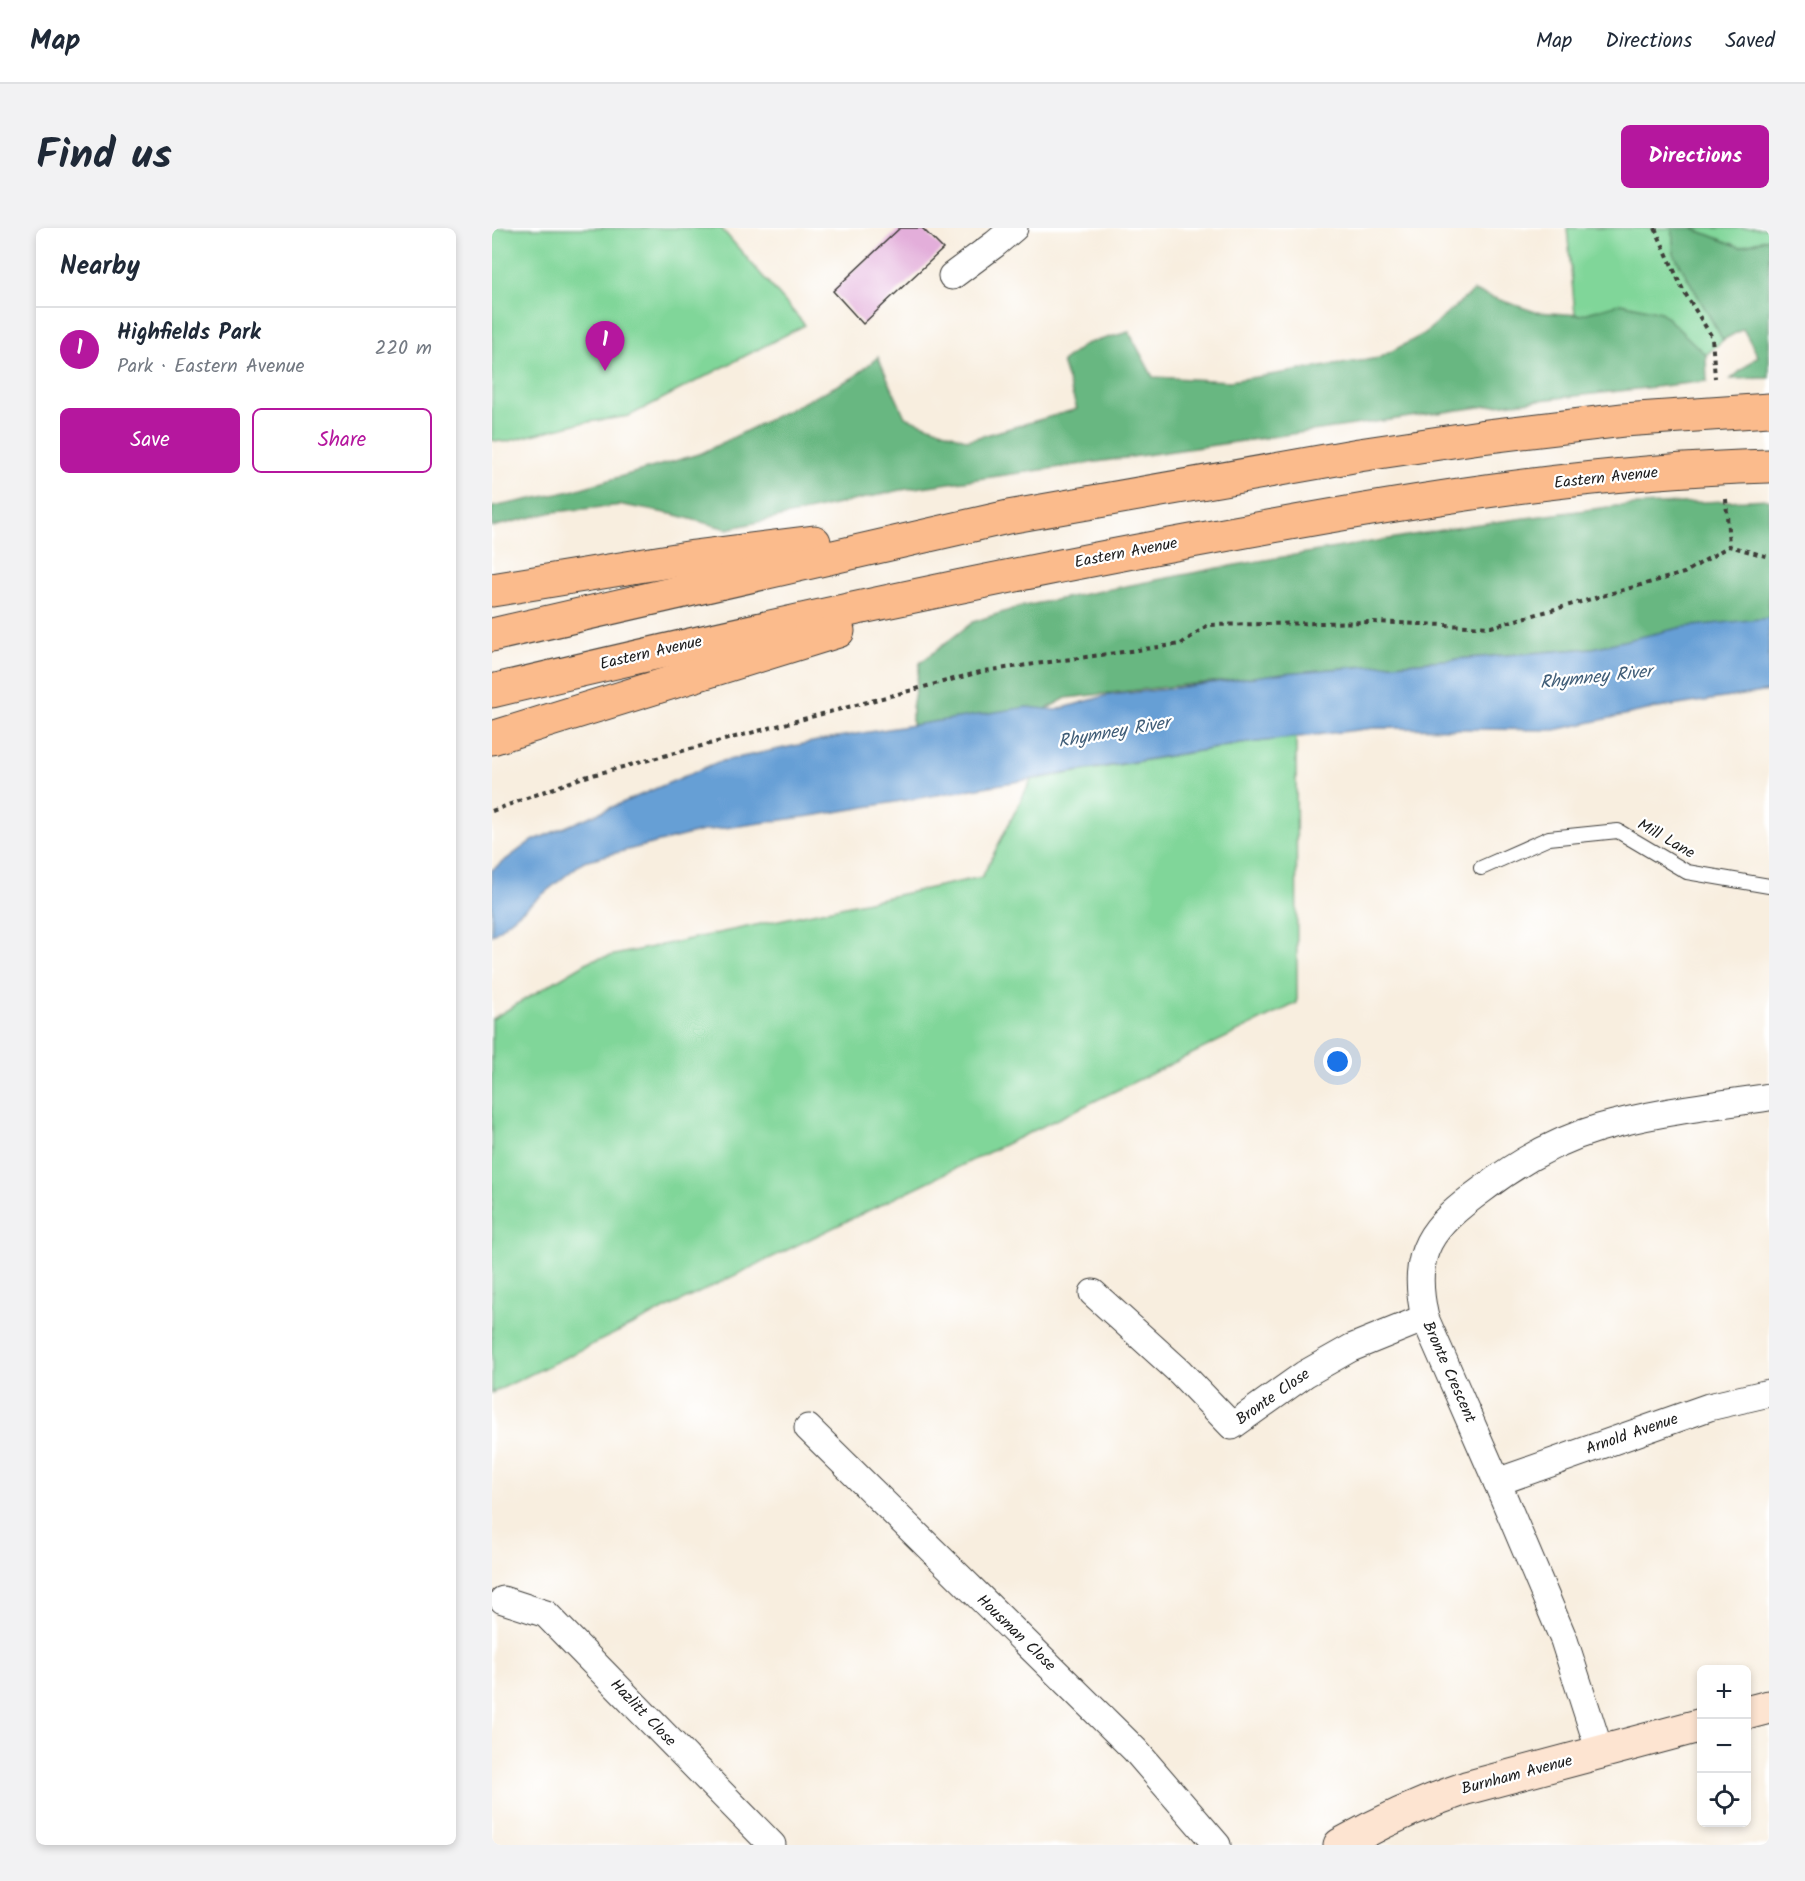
<!DOCTYPE html>
<html lang="en">
<head>
<meta charset="utf-8">
<style>
	body { margin:0; font-family:Kalam,sans-serif; background:#f2f2f3; color:#1f2937 }
	.controls { position:absolute; right:18px; bottom:18px; display:grid; overflow:hidden; border-radius:9px; box-shadow:0 3px 9px #0003 }
	.controls button { width:54px; height:54px; display:grid; place-items:center; padding:0; border:0; border-bottom:2px solid #e0e1e3; background:#fff; color:#1f2937; font:30px sans-serif }
	.you { position:absolute; left:846px; top:834px; width:21px; height:21px; margin:-15px; border:4px solid #fff; border-radius:50%; background:#1a73e8; box-shadow:0 0 0 9px #1a73e833 }
	.badge { display:grid; place-items:center; width:39px; height:39px; border-radius:50%; background:#b5179e; color:#fff; font-size:20px; font-weight:700 }
	.pin { position:absolute; translate:-50% -50px; filter:drop-shadow(0 2px 3px #0008) }
	.pin::after { content:''; position:absolute; top:32px; width:21px; height:18px; background:inherit; clip-path:polygon(0 0,100% 0,50% 100%) }
	.list { margin:0; padding:0; list-style:none }
	h2 { display:flex; justify-content:space-between; align-items:center; height:78px; margin:0; padding:0 24px; font-size:26px }
	h2 small { font-size:20px; font-weight:400; color:#747a83 }
	.list li { display:grid; grid-template-columns:39px 1fr auto; gap:18px; align-items:center; box-sizing:border-box; height:84px; padding:0 24px; border-top:2px solid #e0e1e3 }
	.list b { display:block; font-size:22px; white-space:nowrap }
	.list p { margin:0; font-size:20px; white-space:nowrap; color:#747a83 }
	.list em { font-size:20px; font-style:normal; color:#747a83 }
	.actions { display:flex; gap:12px; padding:18px 24px }
	.actions a { flex:1; padding:14px 0; border:2px solid #b5179e; border-radius:9px; text-align:center; font-size:21px; color:#b5179e }
	.actions .main { background:#b5179e; color:#fff }
	.icon { flex:none; width:33px; height:33px; fill:none; stroke:currentColor; stroke-width:2; stroke-linecap:round; stroke-linejoin:round }
	.map { position:relative; flex:none; width:1277px; height:1617px; overflow:hidden; border-radius:9px }
	header { display:flex; align-items:center; gap:36px; box-sizing:border-box; height:84px; padding:0 30px; background:#fff; border-bottom:2px solid #e0e1e3 }
	header strong { font-size:28px }
	nav { display:flex; gap:33px; margin-inline-start:auto; font-size:21px }
	.intro { display:flex; align-items:center; justify-content:space-between; box-sizing:border-box; height:144px; padding:0 36px }
	h1 { margin:0; font-size:42px }
	.button { padding:15px 27px; border-radius:9px; background:#b5179e; color:#fff; font-size:21px; font-weight:700 }
	main { display:flex; gap:36px; padding:0 36px }
	aside { flex:1; background:#fff; border-radius:9px; box-shadow:0 3px 9px #0003 }
	.map>svg:first-child { display:block }
	.green { fill:#80d699; stroke:#4e795a; stroke-width:1.5 }
	.forest { fill:#68b781; stroke:#426a4e; stroke-width:1.5 }
	.water { fill:#669fd5; stroke:#415e78; stroke-width:1.5 }
	.building { fill:#e3aeda }
	.lines { fill:none; stroke-linecap:round; stroke-linejoin:round }
	.lane-casing { stroke:#3d3c39; stroke-width:16 }
	.street-casing { stroke:#3d3c39; stroke-width:29 }
	.secondary-casing { stroke:#3d3c39; stroke-width:35 }
	.highway-casing { stroke:#3d3c39; stroke-width:35 }
	.path { stroke:#3d3c39; stroke-width:4; stroke-dasharray:4.5 4.5; stroke-linecap:butt }
	.lane { stroke:#fff; stroke-width:14 }
	.street { stroke:#fff; stroke-width:27 }
	.secondary { stroke:#fde4d1; stroke-width:33 }
	.highway { stroke:#fbbb8c; stroke-width:33 }
	.labels { text-anchor:middle; dominant-baseline:central; stroke-width:4.5; stroke-linejoin:round; paint-order:stroke }
	.street-label { font-size:16px; fill:#1c1c1c; stroke:#fff }
	.water-label { font-size:18px; font-style:italic; fill:#415e78; stroke:#fff }
</style>
</head>
<body>
<header>
<strong>Map</strong>
<nav><a>Map</a><a>Directions</a><a>Saved</a></nav>
</header>
<div class="intro"><h1>Find us</h1><a class="button">Directions</a></div>
<main>
<aside>
<h2>Nearby<small></small></h2>
<ul class="list">
<li><span class="badge">1</span><div><b>Highfields Park</b><p>Park · Eastern Avenue</p></div><em>220 m</em></li>
</ul>
<div class="actions"><a class="main">Save</a><a>Share</a></div>
</aside>
<div class="map">
<svg width="1277" height="1617" viewBox="0 0 1277 1617">
	<rect width="100%" height="100%" fill="#fff"/>
	<filter id="ink" filterUnits="userSpaceOnUse"><feTurbulence type="fractalNoise" baseFrequency=".0167" numOctaves="2"/><feDisplacementMap in="SourceGraphic" scale="12" xChannelSelector="R" yChannelSelector="G"/><feConvolveMatrix kernelMatrix="1 2 1 2 8 2 1 2 1" color-interpolation-filters="sRGB"/></filter>
	<filter id="wash" filterUnits="userSpaceOnUse"><feTurbulence type="fractalNoise" baseFrequency=".008" numOctaves="4" result="noise"/><feDisplacementMap in="SourceGraphic" scale="24" xChannelSelector="R" yChannelSelector="G"/><feGaussianBlur stdDeviation="1.35" result="paint"/><feColorMatrix in="noise" values="0 0 0 0 0 0 0 0 0 0 0 0 0 0 0 0 0 1.4 0 .05"/><feComposite in="paint" operator="in"/></filter>
	<g filter="url(#wash)">
		<rect width="100%" height="100%" fill="#f8eedf"/>
		<g class="green">
			<path d="M0,0H229L313,97L137,188L83,196L13,214L0,212Z"/>
			<path d="M1075,0H1180L1182,26L1231,112L1214,127L1197,113L1083,86Z"/>
			<path d="M1199,0H1277V10L1248,19Z"/>
			<path d="M804,509L805,775L0,1165V791L99,732L490,649L539,552L748,516Z"/>
		</g>
		<g class="forest">
			<path d="M1180,0H1199L1248,19L1277,10V150L1239,151L1266,128L1251,101L1231,112L1182,26Z"/>
			<path d="M981,63L1044,84L1088,87L1129,75L1169,84L1214,127L1215,153L995,178L409,262L235,301L184,287L131,277L61,284L0,299V279L79,263L210,225L362,149L386,129L413,189L476,212L585,181L570,134L593,116L637,104L661,149L738,153L887,130L932,106Z"/>
			<path d="M1277,271V394L1101,420L838,441L574,470L533,493L420,512V480L428,435L481,394L527,379L726,340L980,297L1124,278Z"/>
		</g>
		<path class="water" d="M1277,390V463L1160,481L1063,502L882,500L748,516L326,587L211,603L92,633L0,707V642L38,614L226,534L339,510L535,479L564,482L616,467L676,461L791,445L1101,420L1191,399Z"/>
		<g id="blocks">
			<path class="building" d="M408,0H430L451,21L371,96L341,63Z"/>
		</g>
	</g>
	<g filter="url(#ink)">
		<use href="#blocks" fill-opacity="0" stroke="#3d3c39" stroke-width="1.5"/>
		<g class="lines">
			<defs>
				<path id="lane" d="M989,640L1057,610L1126,603L1195,644L1277,658"/>
				<g id="street">
					<path d="M460,48L503,16L522,0"/>
					<path d="M601,1065L688,1144L740,1198L813,1146L859,1120L933,1090"/>
					<path d="M316,1200L643,1522L725,1617"/>
					<path d="M1005,1254L1217,1179L1277,1165"/>
					<path d="M11,1372L54,1386L280,1617"/>
					<path d="M1108,1524L1072,1412L1005,1254L933,1090C918,1023 939,999 991,961C1025,935 1066,912 1107,900C1162,884 1220,878 1277,869"/>
				</g>
				<g id="secondary">
					<path d="M1254,1485L1277,1479"/>
					<path d="M848,1617C888,1594 930,1575 974,1560L1210,1497"/>
				</g>
				<g id="highway">
					<path d="M0,362L202,329L322,314"/>
					<path d="M0,407L516,289L867,227L988,209L1131,192L1277,182"/>
					<path d="M0,463C239,406 479,353 721,309C904,275 1090,243 1277,238"/>
					<path d="M0,510L346,403"/>
				</g>
			</defs>
			<use href="#lane" class="lane-casing"/>
			<use href="#street" class="street-casing"/>
			<use href="#secondary" class="secondary-casing"/>
			<use href="#highway" class="highway-casing"/>
			<g class="path">
				<path d="M1163,0L1191,62L1220,109L1223,150"/>
				<path d="M1234,271L1237,318"/>
				<path d="M0,583L89,550L492,443L689,416L716,397L882,394L999,399L1192,345L1237,318L1277,329"/>
			</g>
			<use href="#lane" class="lane"/>
			<use href="#street" class="street"/>
			<use href="#secondary" class="secondary"/>
			<use href="#highway" class="highway"/>
		</g>
	</g>
	<g class="labels">
		<g class="street-label">
			<text transform="translate(1114 250) rotate(-6)">Eastern Avenue</text>
			<text transform="translate(634 325) rotate(-11)">Eastern Avenue</text>
			<text transform="translate(159 425) rotate(-13)">Eastern Avenue</text>
			<text transform="translate(1174 611) rotate(30)">Mill Lane</text>
			<text transform="translate(957 1144) rotate(66)">Bronte Crescent</text>
			<text transform="translate(781 1169) rotate(-35)">Bronte Close</text>
			<text transform="translate(1140 1206) rotate(-19)">Arnold Avenue</text>
			<text transform="translate(524 1405) rotate(44)">Housman Close</text>
			<text transform="translate(151 1485) rotate(46)">Hazlitt Close</text>
			<text transform="translate(1025 1547) rotate(-15)">Burnham Avenue</text>
		</g>
		<g class="water-label">
			<text transform="translate(1104 450) rotate(-6)">Rhymney River</text>
			<text transform="translate(622 505) rotate(-10)">Rhymney River</text>
		</g>
	</g>
</svg>
<div class="controls">
<button>+</button>
<button>−</button>
<button><svg class="icon" aria-label="locate" viewBox="0 0 24 24"><circle cx="12" cy="12" r="6"/><path d="M12 2v4M12 18v4M2 12h4M18 12h4"/></svg></button>
</div>
<div class="you"></div>
<div class="pin badge" style="left:113px;top:143px">1</div>
</div>
</main>
</body>
</html>
